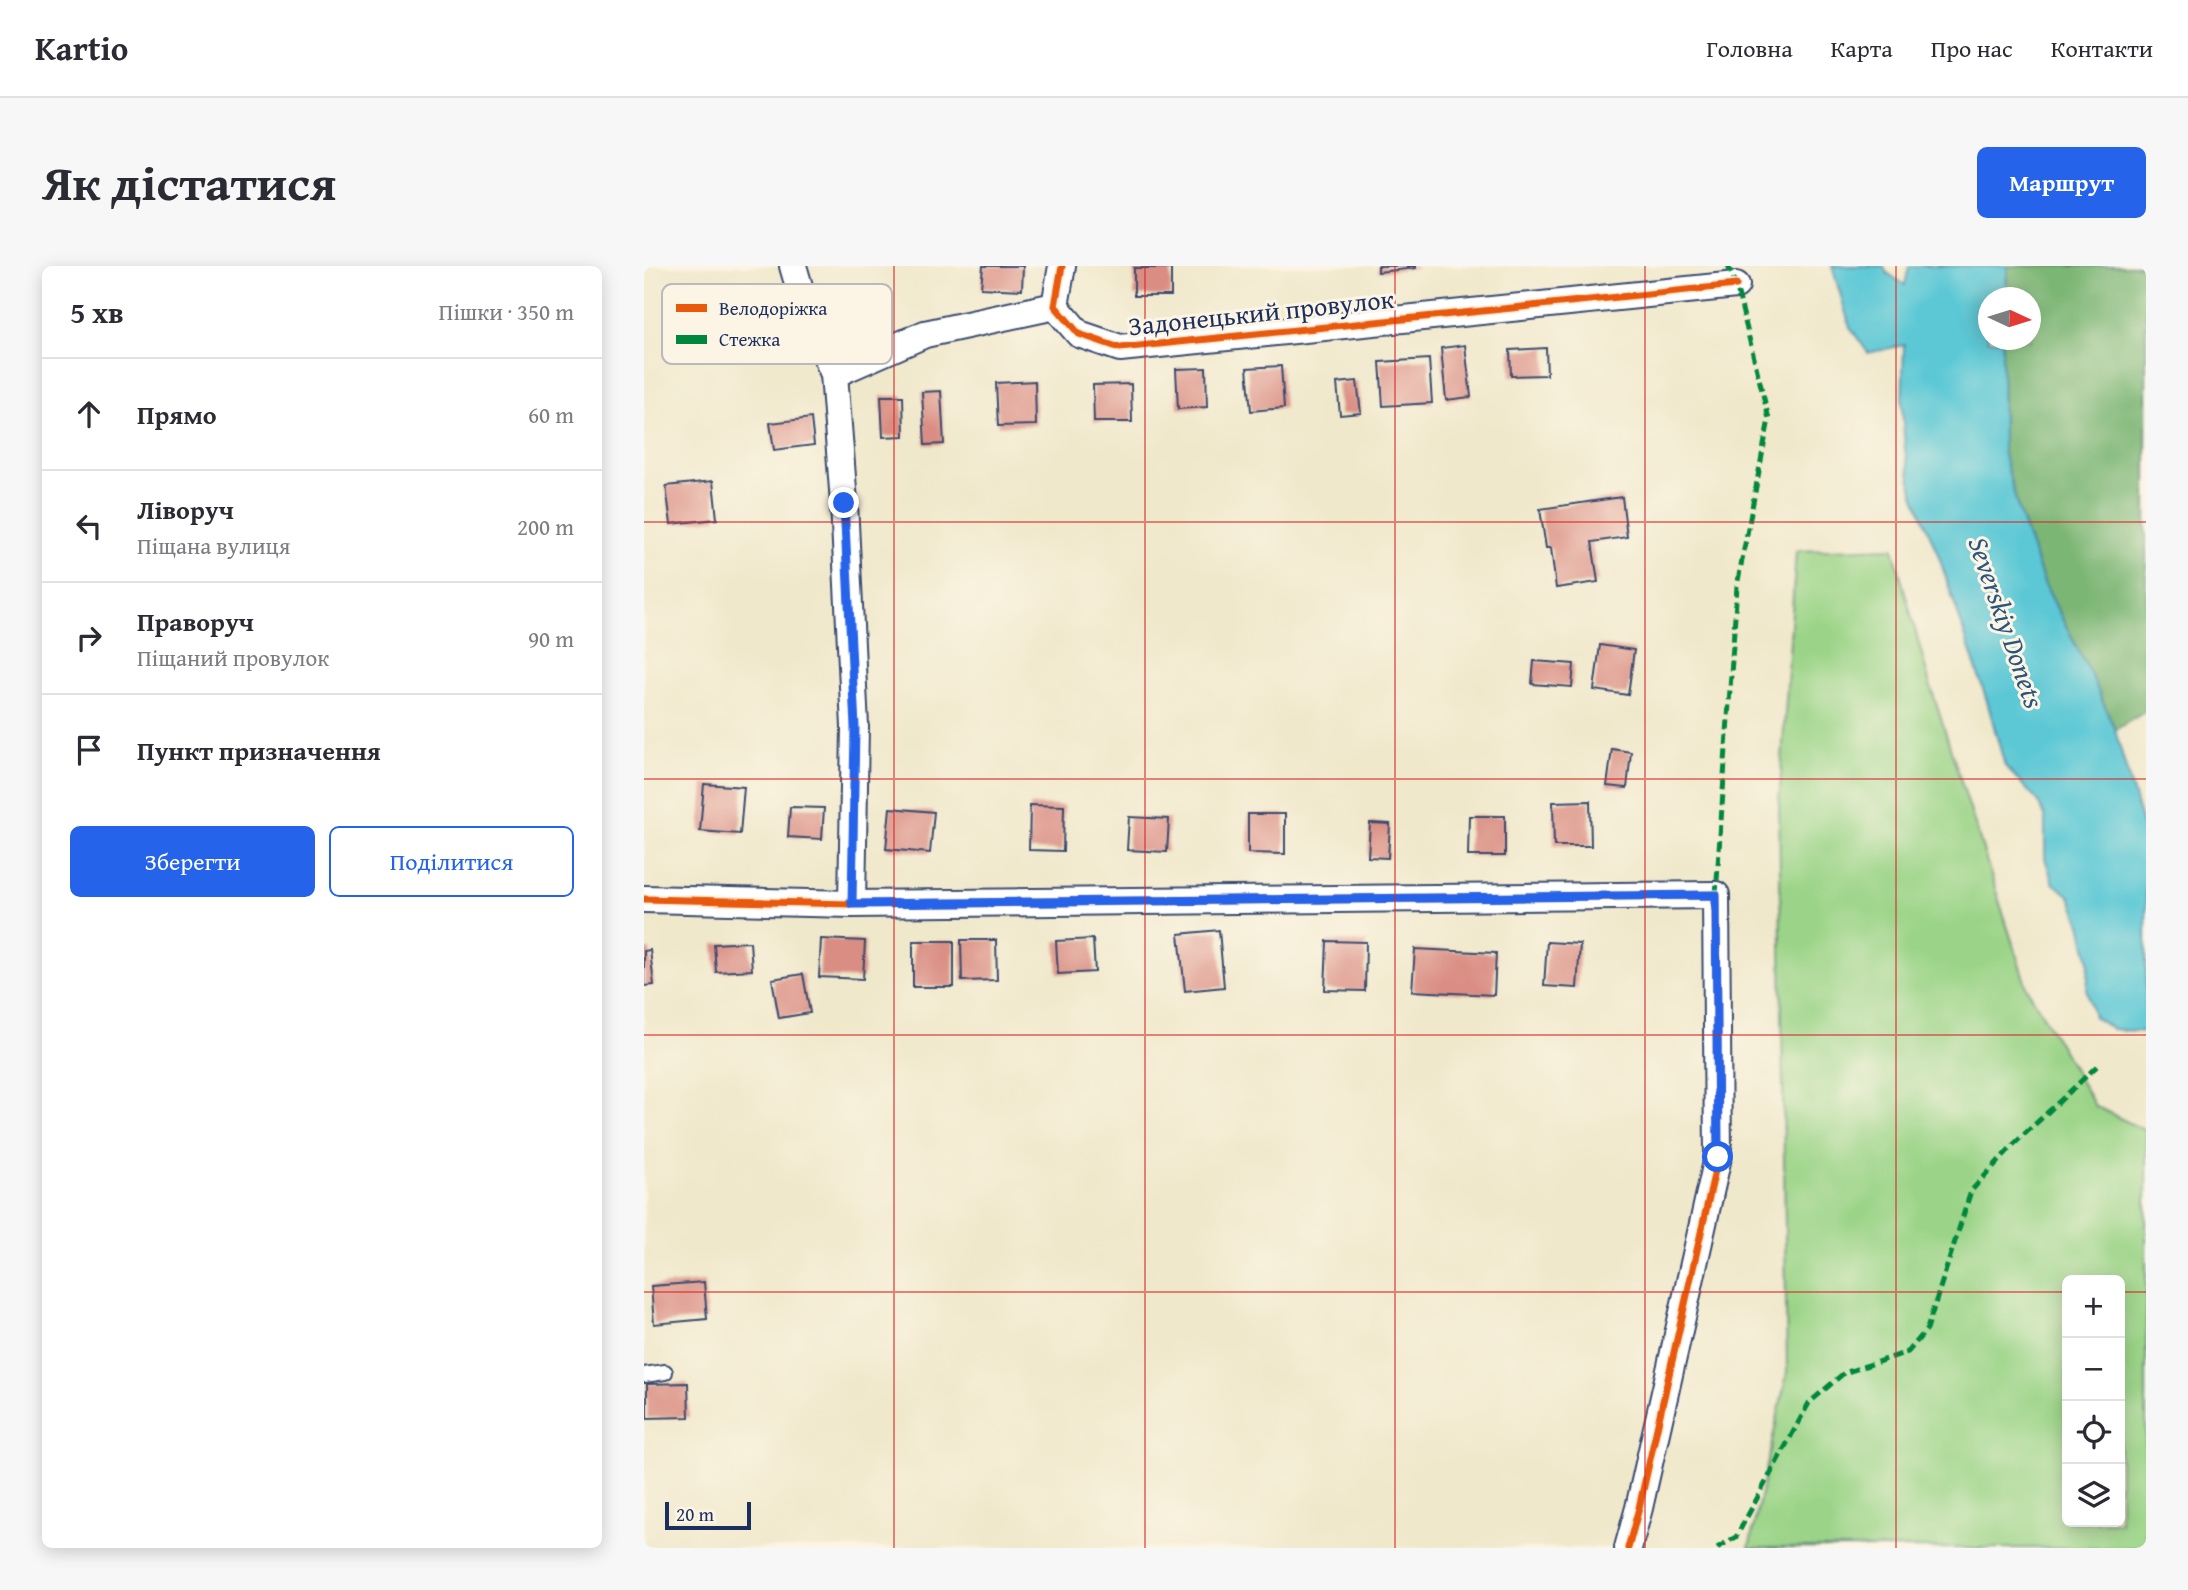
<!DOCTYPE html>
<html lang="uk">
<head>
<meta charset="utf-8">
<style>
	body { margin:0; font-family:"Gentium Book Plus",serif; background:#f7f7f7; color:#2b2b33 }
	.controls { position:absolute; right:21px; bottom:21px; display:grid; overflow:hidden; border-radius:10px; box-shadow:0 4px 18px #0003 }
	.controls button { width:63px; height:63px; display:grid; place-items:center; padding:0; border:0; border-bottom:2px solid #e1e1e2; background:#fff; color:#2b2b33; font:35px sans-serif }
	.compass { position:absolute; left:1334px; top:21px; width:63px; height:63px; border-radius:50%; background:#fff; box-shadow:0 4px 18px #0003; rotate:94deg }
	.scale { position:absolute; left:21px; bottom:18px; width:86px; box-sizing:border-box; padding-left:7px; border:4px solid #1b2f5e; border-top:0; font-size:19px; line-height:24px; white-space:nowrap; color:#1b2f5e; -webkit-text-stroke:5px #fcf5e5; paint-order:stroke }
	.stop { position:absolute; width:21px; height:21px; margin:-16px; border:5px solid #2563eb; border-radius:50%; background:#fff }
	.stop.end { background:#2563eb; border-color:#fff; box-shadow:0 2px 7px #0008 }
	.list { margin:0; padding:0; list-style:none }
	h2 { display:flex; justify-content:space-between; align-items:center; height:91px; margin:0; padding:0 28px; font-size:30px }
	h2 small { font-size:23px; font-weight:400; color:#7c7c81 }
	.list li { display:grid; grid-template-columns:46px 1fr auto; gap:21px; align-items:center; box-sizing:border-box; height:112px; padding:0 28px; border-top:2px solid #e1e1e2 }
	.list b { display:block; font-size:26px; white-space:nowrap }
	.list p { margin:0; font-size:23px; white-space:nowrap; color:#7c7c81 }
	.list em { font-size:23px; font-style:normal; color:#7c7c81 }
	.actions { display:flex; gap:14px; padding:21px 28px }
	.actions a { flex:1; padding:16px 0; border:2px solid #2563eb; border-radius:10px; text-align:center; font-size:24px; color:#2563eb }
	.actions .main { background:#2563eb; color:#fff }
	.icon { flex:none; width:38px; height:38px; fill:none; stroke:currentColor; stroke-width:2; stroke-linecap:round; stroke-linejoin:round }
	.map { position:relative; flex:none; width:1502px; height:1282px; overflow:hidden; border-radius:10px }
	header { display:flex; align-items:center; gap:42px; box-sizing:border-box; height:98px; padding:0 35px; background:#fff; border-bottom:2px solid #e1e1e2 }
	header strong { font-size:33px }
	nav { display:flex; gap:38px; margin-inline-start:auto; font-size:24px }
	.intro { display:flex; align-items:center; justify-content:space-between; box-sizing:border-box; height:168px; padding:0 42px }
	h1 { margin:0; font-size:49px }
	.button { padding:18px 32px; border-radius:10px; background:#2563eb; color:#fff; font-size:24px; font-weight:700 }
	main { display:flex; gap:42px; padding:0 42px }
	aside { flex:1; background:#fff; border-radius:10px; box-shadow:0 4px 18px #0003 }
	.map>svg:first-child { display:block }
	.green { fill:#9bd488; stroke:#5b8273; stroke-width:2; fill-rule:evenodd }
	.forest { fill:#7cb674; stroke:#4c7269; stroke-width:2 }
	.water { fill:#5cc8d5; stroke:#3c7c9a; stroke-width:2 }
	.building { fill:#da8e83 }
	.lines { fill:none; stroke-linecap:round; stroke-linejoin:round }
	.lane-casing { stroke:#3b4b6e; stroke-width:18 }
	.street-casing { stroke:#3b4b6e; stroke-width:30 }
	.lane { stroke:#fff; stroke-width:14 }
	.street { stroke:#fff; stroke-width:26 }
	.quiet { stroke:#00873e; stroke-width:5; stroke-dasharray:10 5; stroke-linecap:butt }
	.cycleway-casing { stroke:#fcf5e5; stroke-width:11 }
	.cycleway { stroke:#e8590c; stroke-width:7 }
	.route { stroke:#2563eb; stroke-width:9 }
	.grid { fill:none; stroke:#d62828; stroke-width:2; stroke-opacity:0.55 }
	.labels { text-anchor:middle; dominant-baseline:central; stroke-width:6; stroke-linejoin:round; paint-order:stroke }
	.street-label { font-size:26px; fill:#1b2f5e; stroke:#fcf5e5 }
	.water-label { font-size:28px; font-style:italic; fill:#2b557c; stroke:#fcf5e5 }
	.key { fill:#fcf5e5; stroke:#b8babc; stroke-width:2 }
	.key-label { font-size:19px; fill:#1b2f5e }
</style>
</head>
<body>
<header>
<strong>Kartio</strong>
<nav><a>Головна</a><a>Карта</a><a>Про нас</a><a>Контакти</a></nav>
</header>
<div class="intro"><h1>Як дістатися</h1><a class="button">Маршрут</a></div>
<main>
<aside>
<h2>5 хв<small>Пішки · 350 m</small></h2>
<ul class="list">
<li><svg class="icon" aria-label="ahead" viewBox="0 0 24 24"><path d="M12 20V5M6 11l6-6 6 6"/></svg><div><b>Прямо</b></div><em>60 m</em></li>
<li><svg class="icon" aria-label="left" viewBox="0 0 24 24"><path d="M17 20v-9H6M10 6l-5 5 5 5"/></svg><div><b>Ліворуч</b><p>Піщана вулиця</p></div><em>200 m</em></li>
<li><svg class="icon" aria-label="right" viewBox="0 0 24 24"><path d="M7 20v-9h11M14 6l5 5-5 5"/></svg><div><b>Праворуч</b><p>Піщаний провулок</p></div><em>90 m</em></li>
<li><svg class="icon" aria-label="arrive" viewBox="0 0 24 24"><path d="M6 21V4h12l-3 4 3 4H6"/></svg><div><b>Пункт призначення</b></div></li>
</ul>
<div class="actions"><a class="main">Зберегти</a><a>Поділитися</a></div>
</aside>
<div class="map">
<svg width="1502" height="1282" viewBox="0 0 1502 1282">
	<rect width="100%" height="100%" fill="#fcf5e5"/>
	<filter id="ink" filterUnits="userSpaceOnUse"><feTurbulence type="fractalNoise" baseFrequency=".0143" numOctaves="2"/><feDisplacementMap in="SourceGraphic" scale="14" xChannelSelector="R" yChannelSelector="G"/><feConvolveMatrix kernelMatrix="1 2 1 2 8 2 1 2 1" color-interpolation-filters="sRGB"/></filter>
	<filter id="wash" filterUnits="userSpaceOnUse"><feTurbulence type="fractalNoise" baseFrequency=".00686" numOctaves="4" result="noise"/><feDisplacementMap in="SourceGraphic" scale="28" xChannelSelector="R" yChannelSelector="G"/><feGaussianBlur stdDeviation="1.57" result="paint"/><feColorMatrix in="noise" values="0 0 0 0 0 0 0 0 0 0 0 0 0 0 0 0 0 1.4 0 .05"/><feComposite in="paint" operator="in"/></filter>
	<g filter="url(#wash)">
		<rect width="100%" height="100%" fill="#f0e8cb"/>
		<path class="green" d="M1249,282L1285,415L1383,722L1451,840L1502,865V1282H1105L1143,1107L1135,538L1152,285ZM1423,1014H1476V1256H1423Z"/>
		<path class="forest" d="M1364,0H1502V445L1471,464L1449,413L1400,317L1375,246L1359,186L1358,74H1386V32L1361,31Z"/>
		<path class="water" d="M1188,0H1240L1242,6L1261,19L1265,0H1364L1361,31L1344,32V74H1358L1359,186L1375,246L1400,317L1449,413L1471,464L1502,572V766L1468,763L1450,751L1443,725L1445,696L1438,661L1426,630L1409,617L1401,592V550L1393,534L1361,500L1343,435L1295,291L1269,226L1261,184L1258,140L1260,79L1224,87L1206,61Z"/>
		<g id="blocks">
			<g class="building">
				<path d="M339,0H379L378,24L337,22Z"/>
				<path d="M734,0H772V2L734,6Z"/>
				<rect x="490" y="2" width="37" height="28"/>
				<path d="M821,79L827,131L802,134L797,82Z"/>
				<path d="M902,82L903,109L867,110L866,84Z"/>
				<path d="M785,93L788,137L739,140L736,96Z"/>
				<path d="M637,100L640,142L607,145L603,102Z"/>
				<path d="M562,102L563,141L534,143L532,103Z"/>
				<path d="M391,115L392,159L354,160L352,117Z"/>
				<path d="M713,115L717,147L696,149L693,117Z"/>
				<path d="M487,118L488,156H450L449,119Z"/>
				<path d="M297,125L300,178L281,179L278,126Z"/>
				<path d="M237,130H259L260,170L239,171Z"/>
				<path d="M167,152L170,179L130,184L126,157Z"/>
				<path d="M69,215L73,253L27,258L22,220Z"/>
				<path d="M978,231L983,271L948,276L954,316L912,322L907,282H902L896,243Z"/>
				<path d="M956,379L990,384L984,429L950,424Z"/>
				<path d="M890,395L930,398L928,421L888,418Z"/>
				<path d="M968,483L987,486L983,522L963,520Z"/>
				<path d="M60,518L100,521L96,568L56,565Z"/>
				<path d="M946,535L947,580H910L909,536Z"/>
				<path d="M386,539L420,540L419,585L385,584Z"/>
				<path d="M146,541L180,542L178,573L144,571Z"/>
				<path d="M246,542L290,546L286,587L242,583Z"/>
				<path d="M604,548H641V588L604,587Z"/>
				<path d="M825,550H861V590H824Z"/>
				<path d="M485,551L525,553L523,586L483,584Z"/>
				<path d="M726,557L746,558L744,592L724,591Z"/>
				<path d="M575,664L580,721L541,725L535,668Z"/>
				<path d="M177,673L221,675L219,713L175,711Z"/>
				<path d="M449,673L451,706L414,708L412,675Z"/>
				<path d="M317,674H352L353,714L318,715Z"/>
				<rect x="269" y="675" width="41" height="46"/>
				<path d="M683,675L722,676L721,725L681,724Z"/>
				<path d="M106,676L108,704L72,706L70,678Z"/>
				<path d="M903,676L936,678L933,722L900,720Z"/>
				<path d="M771,683L852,687L850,729L768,725Z"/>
				<path d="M6,684L10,719L0,720V685Z"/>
				<path d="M159,708L166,747L135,752L128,713Z"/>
				<path d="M60,1016L63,1053L10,1058L7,1020Z"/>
				<path d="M44,1117L45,1151L3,1152V1118Z"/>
			</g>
		</g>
	</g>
	<g filter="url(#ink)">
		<use href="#blocks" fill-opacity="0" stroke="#3b4b6e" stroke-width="2"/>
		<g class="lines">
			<defs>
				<path id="lane" d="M0,1109L21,1106"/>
				<g id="street">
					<path d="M149,0L161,41L190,108L200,237L211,461L208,638"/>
					<path d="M418,0L411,40L435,68L476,82L1092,19"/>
					<path d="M190,108L281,68L411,40"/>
					<path d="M0,633L208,638L1072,629L1074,891L995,1242L984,1282"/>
				</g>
			</defs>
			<use href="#lane" class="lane-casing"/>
			<use href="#street" class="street-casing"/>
			<use href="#lane" class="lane"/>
			<use href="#street" class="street"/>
			<g class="quiet">
				<path d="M1072,629L1093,320L1125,153L1092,19L1084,0"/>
				<path d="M1073,1282L1092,1271L1165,1137L1200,1107L1264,1086L1283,1063L1327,925L1370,878L1453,800"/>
			</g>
			<defs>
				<g id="cycleway">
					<path d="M418,0L411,40L435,68L476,82L1092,19"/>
					<path d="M0,633L208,638L1072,629L1074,891L995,1242L984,1282"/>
				</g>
			</defs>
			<use href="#cycleway" class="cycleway-casing"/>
			<use href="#cycleway" class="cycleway"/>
		</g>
	</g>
	<g class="lines" filter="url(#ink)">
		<path class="route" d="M200,237L211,461L208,638L1072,629L1074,891"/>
	</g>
	<path class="grid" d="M250,0V1282M501,0V1282M751,0V1282M1001,0V1282M1252,0V1282M0,256H1502M0,513H1502M0,769H1502M0,1026H1423M1476,1026H1502"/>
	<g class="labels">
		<g class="street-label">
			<text transform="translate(617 46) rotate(-6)">Задонецький провулок</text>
		</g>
		<g class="water-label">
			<text transform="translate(1363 356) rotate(71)">Severskiy Donets</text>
		</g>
	</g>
	<rect x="18" y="18" width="230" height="80" rx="10" class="key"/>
	<rect x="32" y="38" width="31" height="8" fill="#e8590c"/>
	<rect x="32" y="69" width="31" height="9" fill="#00873e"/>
	<g class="key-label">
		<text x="75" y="49">Велодоріжка</text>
		<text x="75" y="80">Стежка</text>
	</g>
</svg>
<div class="controls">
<button>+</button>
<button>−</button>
<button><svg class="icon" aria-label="locate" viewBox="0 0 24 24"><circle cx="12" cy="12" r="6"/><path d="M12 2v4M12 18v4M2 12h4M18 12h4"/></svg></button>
<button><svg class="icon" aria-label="layers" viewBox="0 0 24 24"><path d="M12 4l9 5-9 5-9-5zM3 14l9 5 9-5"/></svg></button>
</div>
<svg class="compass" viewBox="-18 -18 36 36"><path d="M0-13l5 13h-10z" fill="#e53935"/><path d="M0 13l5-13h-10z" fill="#7c7c81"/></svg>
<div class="scale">20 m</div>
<div class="stop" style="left:1074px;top:891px"></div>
<div class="stop end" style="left:200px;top:237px"></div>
</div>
</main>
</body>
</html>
